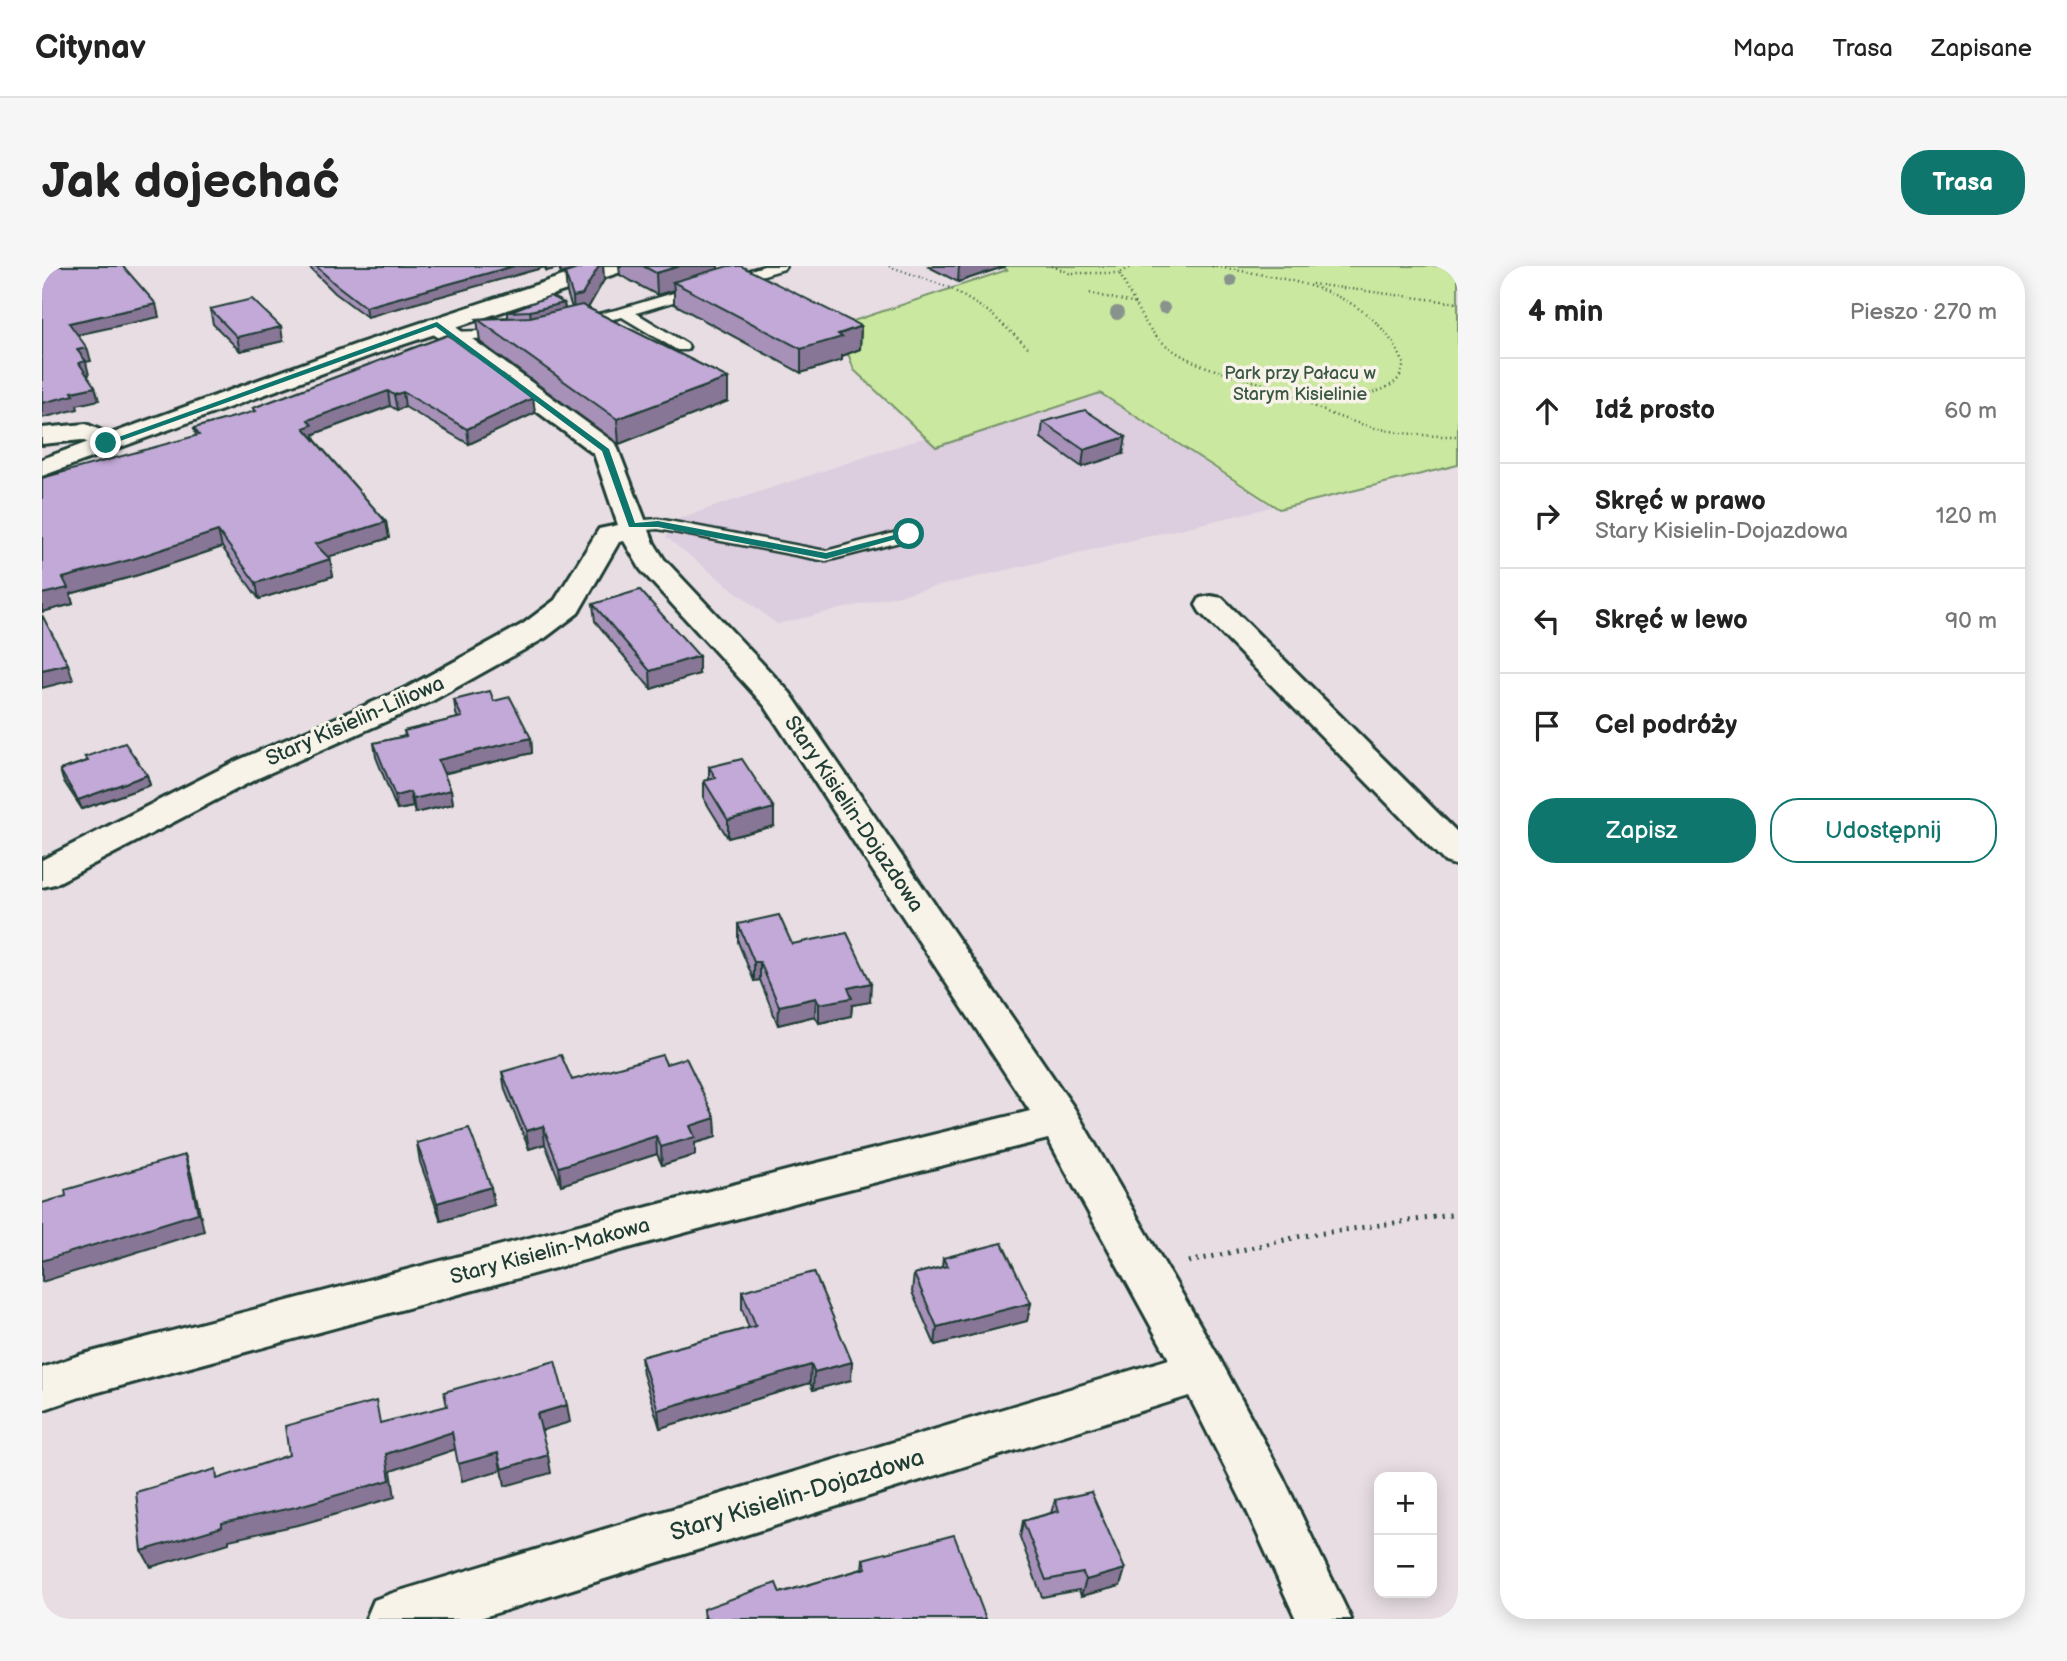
<!DOCTYPE html>
<html lang="pl">
<head>
<meta charset="utf-8">
<style>
	body { margin:0; font-family:"Balsamiq Sans",sans-serif; background:#f6f6f6; color:#222 }
	.controls { position:absolute; right:21px; bottom:21px; display:grid; overflow:hidden; border-radius:14px; box-shadow:0 4px 18px #0003 }
	.controls button { width:63px; height:63px; display:grid; place-items:center; padding:0; border:0; border-bottom:2px solid #e0e0e0; background:#fff; color:#222; font:35px sans-serif }
	.stop { position:absolute; width:21px; height:21px; margin:-16px; border:5px solid #0f766e; border-radius:50%; background:#fff }
	.stop.end { background:#0f766e; border-color:#fff; box-shadow:0 2px 7px #0008 }
	.list { margin:0; padding:0; list-style:none }
	h2 { display:flex; justify-content:space-between; align-items:center; height:91px; margin:0; padding:0 28px; font-size:30px }
	h2 small { font-size:23px; font-weight:400; color:#767676 }
	.list li { display:grid; grid-template-columns:46px 1fr auto; gap:21px; align-items:center; box-sizing:border-box; height:105px; padding:0 28px; border-top:2px solid #e0e0e0 }
	.list b { display:block; font-size:26px; white-space:nowrap }
	.list p { margin:0; font-size:23px; white-space:nowrap; color:#767676 }
	.list em { font-size:23px; font-style:normal; color:#767676 }
	.actions { display:flex; gap:14px; padding:21px 28px }
	.actions a { flex:1; padding:16px 0; border:2px solid #0f766e; border-radius:28px; text-align:center; font-size:24px; color:#0f766e }
	.actions .main { background:#0f766e; color:#fff }
	.icon { flex:none; width:38px; height:38px; fill:none; stroke:currentColor; stroke-width:2; stroke-linecap:round; stroke-linejoin:round }
	.map { position:relative; flex:none; width:1416px; height:1353px; overflow:hidden; border-radius:28px }
	header { display:flex; align-items:center; gap:42px; box-sizing:border-box; height:98px; padding:0 35px; background:#fff; border-bottom:2px solid #e0e0e0 }
	header strong { font-size:33px }
	nav { display:flex; gap:38px; margin-inline-start:auto; font-size:24px }
	.intro { display:flex; align-items:center; justify-content:space-between; box-sizing:border-box; height:168px; padding:0 42px }
	h1 { margin:0; font-size:49px }
	.button { padding:18px 32px; border-radius:28px; background:#0f766e; color:#fff; font-size:24px; font-weight:700 }
	main { display:flex; gap:42px; padding:0 42px }
	aside { flex:1; background:#fff; border-radius:28px; box-shadow:0 4px 18px #0003 }
	.map>svg:first-child { display:block }
	.built { fill:#dccddf }
	.green { fill:#cae89f; stroke:#74926a; stroke-width:2 }
	.lines { fill:none; stroke-linecap:round; stroke-linejoin:round }
	.lane-casing { stroke:#1f3d34; stroke-width:5 }
	.street-casing { stroke:#1f3d34; stroke-width:6 }
	.secondary-casing { stroke:#1f3d34; stroke-width:6 }
	.path-far1 { stroke:#1f3d34; stroke-width:2.5; stroke-dasharray:1 3.5; stroke-linecap:butt }
	.path { stroke:#1f3d34; stroke-width:5; stroke-dasharray:2 6; stroke-linecap:butt }
	.lane { fill:#f7f3e8; fill-rule:evenodd }
	.street { fill:#f7f3e8; fill-rule:evenodd }
	.secondary { fill:#f7f3e8; fill-rule:evenodd }
	.tree { fill:#87938c }
	.wall { fill:#a791b9; stroke:#1f3d34; stroke-width:2 }
	.shaded-wall { fill:#887696; stroke:#1f3d34; stroke-width:2 }
	.building { fill:#c2a9d7; stroke:#1f3d34; stroke-width:2 }
	.route { fill:#0f766e }
	.labels { text-anchor:middle; dominant-baseline:central; stroke-width:7; stroke-linejoin:round; paint-order:stroke }
	.far-park-label { font-size:18px; fill:#395744; stroke:#f7f3e8 }
	.street-label { font-size:21px; fill:#1f3d34; stroke:#f7f3e8 }
	.near-street-label { font-size:24px; fill:#1f3d34; stroke:#f7f3e8 }
</style>
</head>
<body>
<header>
<strong>Citynav</strong>
<nav><a>Mapa</a><a>Trasa</a><a>Zapisane</a></nav>
</header>
<div class="intro"><h1>Jak dojechać</h1><a class="button">Trasa</a></div>
<main>
<div class="map">
<svg width="1416" height="1353" viewBox="0 0 1416 1353">
	<rect width="100%" height="100%" fill="#e7dde3"/>
	<filter id="ink" filterUnits="userSpaceOnUse"><feTurbulence type="fractalNoise" baseFrequency=".0143" numOctaves="2"/><feDisplacementMap in="SourceGraphic" scale="14" xChannelSelector="R" yChannelSelector="G"/><feConvolveMatrix kernelMatrix="1 2 1 2 8 2 1 2 1" color-interpolation-filters="sRGB"/></filter>
	<g filter="url(#ink)">
		<path class="built" d="M1058,127L1230,241L735,358L624,271L638,252L884,171L894,181Z"/>
		<path class="green" d="M960,0H1416V199L1237,243L1058,127L894,181L812,104L807,90L775,67L965,4Z"/>
		<g class="lines">
			<defs>
				<g id="lane">
					<path d="M722,0H744L742,3L594,47L645,78L647,81L645,84H635L580,51L535,61L528,57L530,54L578,43Z"/>
					<path d="M466,64L473,68L471,71L410,74L403,70L410,66Z"/>
					<path d="M616,253L784,285L867,263L876,268L873,272L784,295L616,263L590,265L581,260L590,255Z"/>
				</g>
				<g id="street">
					<path d="M395,52L404,54L574,178L612,277L622,293L748,427L1032,842L1176,1090L1241,1211L1309,1353H1254L1205,1245L1147,1130L435,1353H324L332,1334L351,1327L1127,1093L1006,873L767,933L38,1131L0,1144V1102L38,1089L767,899L988,845L723,440L599,304L582,275L577,276L536,347L503,372L390,435L216,512L13,618L0,621V594L192,496L366,421L481,358L513,334L557,263L576,259L552,188L386,64L383,59L386,54Z"/>
					<path d="M44,158L74,171L78,177L74,183L64,185L40,174L0,178V162Z"/>
					<path d="M1169,330L1180,332L1416,567V600L1403,596L1158,346L1154,339L1158,332Z"/>
				</g>
				<path id="secondary" d="M551,0H586L582,5L333,88L0,210V193L315,78Z"/>
			</defs>
			<use href="#lane" class="lane-casing"/>
			<use href="#street" class="street-casing"/>
			<use href="#secondary" class="secondary-casing"/>
			<g class="path-far1">
				<path d="M847,0L908,22L947,46L988,83"/>
				<path d="M1010,0L1027,7H1077"/>
				<path d="M1092,0L1077,7C1090,30 1099,57 1119,75C1152,104 1197,109 1237,123C1252,128 1266,138 1280,144C1323,163 1369,171 1416,170"/>
				<path d="M1170,0C1242,13 1329,19 1362,98C1360,103 1359,110 1356,113C1334,137 1276,130 1248,126"/>
				<path d="M1270,18L1416,37"/>
				<path d="M1048,27L1094,38"/>
			</g>
			<path class="path" d="M1147,996L1260,970L1416,948"/>
			<use href="#lane" class="lane"/>
			<use href="#street" class="street"/>
			<use href="#secondary" class="secondary"/>
		</g>
		<g class="tree">
			<circle cx="1189" cy="15" r="6"/>
			<circle cx="1122" cy="42" r="6"/>
			<circle cx="1075" cy="47" r="7"/>
		</g>
		<g class="wall">
			<path d="M266,0H543L519,8L517,2L504,5L503,1L325,51L293,27Z"/>
			<path d="M545,0H561L562,14L546,42L686,112V135L577,178L438,76L435,53L466,51V46L522,37L523,43L530,42L525,27L523,7Z"/>
			<path d="M577,0H676V3L819,60L818,83L800,90V94L759,107L632,38V24L615,29L578,9Z"/>
			<path d="M885,0H964L916,16Z"/>
			<path d="M168,43L241,75L198,85L171,58Z"/>
			<path d="M406,69L491,132L493,147L427,178L363,141L355,144L348,140L272,168L273,174L344,256L347,272L285,291L291,310L217,333L180,281L96,309L28,328L31,338L0,346L154,170L152,162L212,146L211,142Z"/>
			<path d="M1001,156L1081,188L1040,201L999,172Z"/>
			<path d="M551,338L657,408L609,423L553,355Z"/>
			<path d="M412,434L452,435L489,472L490,487L401,508L409,524L411,538L373,547L371,541L355,544L334,491L332,477L363,470L362,465L416,452L414,448Z"/>
			<path d="M43,491L105,509L108,519L40,543L21,514L18,504L45,495Z"/>
			<path d="M667,501L732,560L686,572L662,533V515L667,514Z"/>
			<path d="M696,658L750,678L828,736L810,739L809,750L777,757L773,750L736,759L718,714L712,715L696,676Z"/>
			<path d="M624,798L673,852L674,871L653,877V889L620,899L615,888L519,919L503,878L487,883L463,824L460,806L530,814Z"/>
			<path d="M375,877L452,939L399,955L378,896Z"/>
			<path d="M901,992L989,1037L985,1055L893,1079L870,1026L872,1008L900,1001Z"/>
			<path d="M700,1025L809,1114L771,1124L768,1117L618,1162L601,1108L599,1091L707,1062L700,1043Z"/>
			<path d="M1013,1234L1083,1303L1078,1320L1039,1330L1037,1324L1000,1331L978,1271L981,1255L1009,1247Z"/>
			<path d="M821,1293L944,1353H662L661,1343L738,1327L820,1303Z"/>
		</g>
		<g class="shaded-wall">
			<path d="M472,0H503V1L325,51L323,41Z"/>
			<path d="M504,0H517V2L504,5Z"/>
			<path d="M518,0H543L519,8Z"/>
			<path d="M557,0H561L562,14L542,49L532,51L531,31Z"/>
			<path d="M638,0H676V11L631,16L632,24L615,29L614,7Z"/>
			<path d="M917,0H964L916,16Z"/>
			<path d="M522,37L524,53L490,60L488,45Z"/>
			<path d="M114,38L117,51L30,70L27,57Z"/>
			<path d="M819,60L818,83L800,90V94L759,107V83Z"/>
			<path d="M239,61L241,75L198,85L195,71Z"/>
			<path d="M45,82L49,95L44,96L47,109L41,110L35,84Z"/>
			<path d="M686,112V135L577,178L575,153Z"/>
			<path d="M53,121L57,134L35,139L36,143L0,152V137L30,126Z"/>
			<path d="M346,125L348,140L272,168L273,174L262,162L266,154Z"/>
			<path d="M361,126L363,141L355,144L352,129Z"/>
			<path d="M491,132L493,147L427,178L425,163Z"/>
			<path d="M1084,171L1081,188L1040,201L1042,184Z"/>
			<path d="M344,256L347,272L276,294L273,278Z"/>
			<path d="M176,265L180,281L96,309L28,328L31,338L0,346V328L21,312Z"/>
			<path d="M288,293L291,310L217,333L214,317Z"/>
			<path d="M657,390V408L609,423L608,405Z"/>
			<path d="M26,398L31,414L0,422V404Z"/>
			<path d="M489,472L490,487L398,508L396,494Z"/>
			<path d="M105,509L108,519L40,543L36,534Z"/>
			<path d="M409,524L411,538L373,547L371,533Z"/>
			<path d="M368,526L371,541L355,544L353,530Z"/>
			<path d="M732,542V560L686,572V554Z"/>
			<path d="M712,696H718V714L712,715Z"/>
			<path d="M829,717L828,736L810,739L809,750L777,757V738L806,722Z"/>
			<path d="M774,732L773,750L736,759L737,740Z"/>
			<path d="M673,852L674,871L653,877V889L620,899L619,881L648,860Z"/>
			<path d="M501,860L503,878L487,883L484,865Z"/>
			<path d="M614,870L615,888L519,919L517,901Z"/>
			<path d="M143,889L149,907L162,965L0,1016V995Z"/>
			<path d="M449,921L452,939L399,955L395,937Z"/>
			<path d="M989,1037L985,1055L893,1079L895,1061Z"/>
			<path d="M810,1096L809,1114L771,1124L772,1106Z"/>
			<path d="M769,1099L768,1117L618,1162L616,1144Z"/>
			<path d="M525,1139L528,1156L498,1165L495,1148Z"/>
			<path d="M410,1166L414,1183L349,1205L353,1231L260,1258L187,1274V1277L109,1301L100,1285L180,1257L344,1188Z"/>
			<path d="M456,1187L459,1204L420,1215L416,1198Z"/>
			<path d="M506,1189L509,1207L463,1220L460,1203Z"/>
			<path d="M1083,1303L1078,1320L1039,1330L1044,1314Z"/>
		</g>
		<g class="building">
			<path d="M0,0H81L114,38L27,57L45,82L35,84L44,95L37,97L53,121L30,126L32,129L0,137Z"/>
			<path d="M274,0H472L323,41L292,17Z"/>
			<path d="M545,0H557L540,29L531,31L523,7Z"/>
			<path d="M601,0H638L614,7Z"/>
			<path d="M686,0H699L819,60L796,68L800,71L759,83L631,16Z"/>
			<path d="M508,30L522,37L488,45L466,46Z"/>
			<path d="M210,33L239,61L195,71L168,43Z"/>
			<path d="M540,39L686,112L575,153L435,53L488,51Z"/>
			<path d="M406,69L491,132L425,163L361,126L352,129L346,125L266,154L270,159L262,162L344,256L273,278L288,293L214,317L176,265L91,293L21,312L26,322L0,328V212L157,169L152,162L214,145L211,142Z"/>
			<path d="M1043,144L1084,171L1042,184L1001,156Z"/>
			<path d="M598,324L657,390L608,405L551,338Z"/>
			<path d="M0,349L26,398L0,404Z"/>
			<path d="M448,425L452,435L468,431L489,472L396,494L409,524L371,533L368,526L353,530L332,477L364,470L362,465L420,451L412,434Z"/>
			<path d="M83,477L105,509L36,534L18,504L46,495L43,491Z"/>
			<path d="M700,493L732,542L686,554L662,515L674,512L667,501Z"/>
			<path d="M737,649L750,678L805,667L829,717L806,722L810,732L777,738L774,732L737,740L718,696H712L696,658Z"/>
			<path d="M519,789L530,814L620,789L624,798L644,792L673,852L648,860L653,871L619,881L614,870L517,901L501,860L484,865L460,806Z"/>
			<path d="M427,862L449,921L395,937L375,877Z"/>
			<path d="M143,889L156,947L0,995V937L24,930L23,924Z"/>
			<path d="M960,977L989,1037L895,1061L872,1008L905,1000L901,992Z"/>
			<path d="M772,1006L810,1096L772,1106L769,1099L616,1144L599,1091L714,1060L700,1025Z"/>
			<path d="M513,1095L525,1139L495,1148L506,1189L460,1203L456,1187L416,1198L410,1166L344,1188L348,1214L254,1241L180,1257V1261L100,1285L94,1226L174,1203L175,1213L247,1189L243,1160L334,1135L338,1157L405,1140L402,1126Z"/>
			<path d="M1049,1226L1083,1303L1044,1314L1041,1307L1004,1314L981,1255L1017,1245L1013,1234Z"/>
			<path d="M912,1269L944,1353H664L661,1343L734,1317L738,1327L824,1302L821,1293Z"/>
		</g>
	</g>
	<path class="route" d="M395,56L567,183L593,257L616,255L784,287L867,265L872,268L784,293L616,261H587L560,185L394,61L67,179L60,177Z"/>
	<g class="labels">
		<g class="far-park-label">
			<text x="1258" y="107">Park przy Pałacu w<tspan x="1258" dy="21">Starym Kisielinie</tspan></text>
		</g>
		<g class="street-label">
			<text transform="translate(313 455) rotate(-24)">Stary Kisielin-Liliowa</text>
			<text transform="translate(812 548) rotate(56)">Stary Kisielin-Dojazdowa</text>
			<text transform="translate(508 985) rotate(-15)">Stary Kisielin-Makowa</text>
		</g>
		<g class="near-street-label">
			<text transform="translate(755 1229) rotate(-17)">Stary Kisielin-Dojazdowa</text>
		</g>
	</g>
</svg>
<div class="controls">
<button>+</button>
<button>−</button>
</div>
<div class="stop" style="left:867px;top:268px"></div>
<div class="stop end" style="left:64px;top:177px"></div>
</div>
<aside>
<h2>4 min<small>Pieszo · 270 m</small></h2>
<ul class="list">
<li><svg class="icon" aria-label="ahead" viewBox="0 0 24 24"><path d="M12 20V5M6 11l6-6 6 6"/></svg><div><b>Idź prosto</b></div><em>60 m</em></li>
<li><svg class="icon" aria-label="right" viewBox="0 0 24 24"><path d="M7 20v-9h11M14 6l5 5-5 5"/></svg><div><b>Skręć w prawo</b><p>Stary Kisielin-Dojazdowa</p></div><em>120 m</em></li>
<li><svg class="icon" aria-label="left" viewBox="0 0 24 24"><path d="M17 20v-9H6M10 6l-5 5 5 5"/></svg><div><b>Skręć w lewo</b></div><em>90 m</em></li>
<li><svg class="icon" aria-label="arrive" viewBox="0 0 24 24"><path d="M6 21V4h12l-3 4 3 4H6"/></svg><div><b>Cel podróży</b></div></li>
</ul>
<div class="actions"><a class="main">Zapisz</a><a>Udostępnij</a></div>
</aside>
</main>
</body>
</html>
